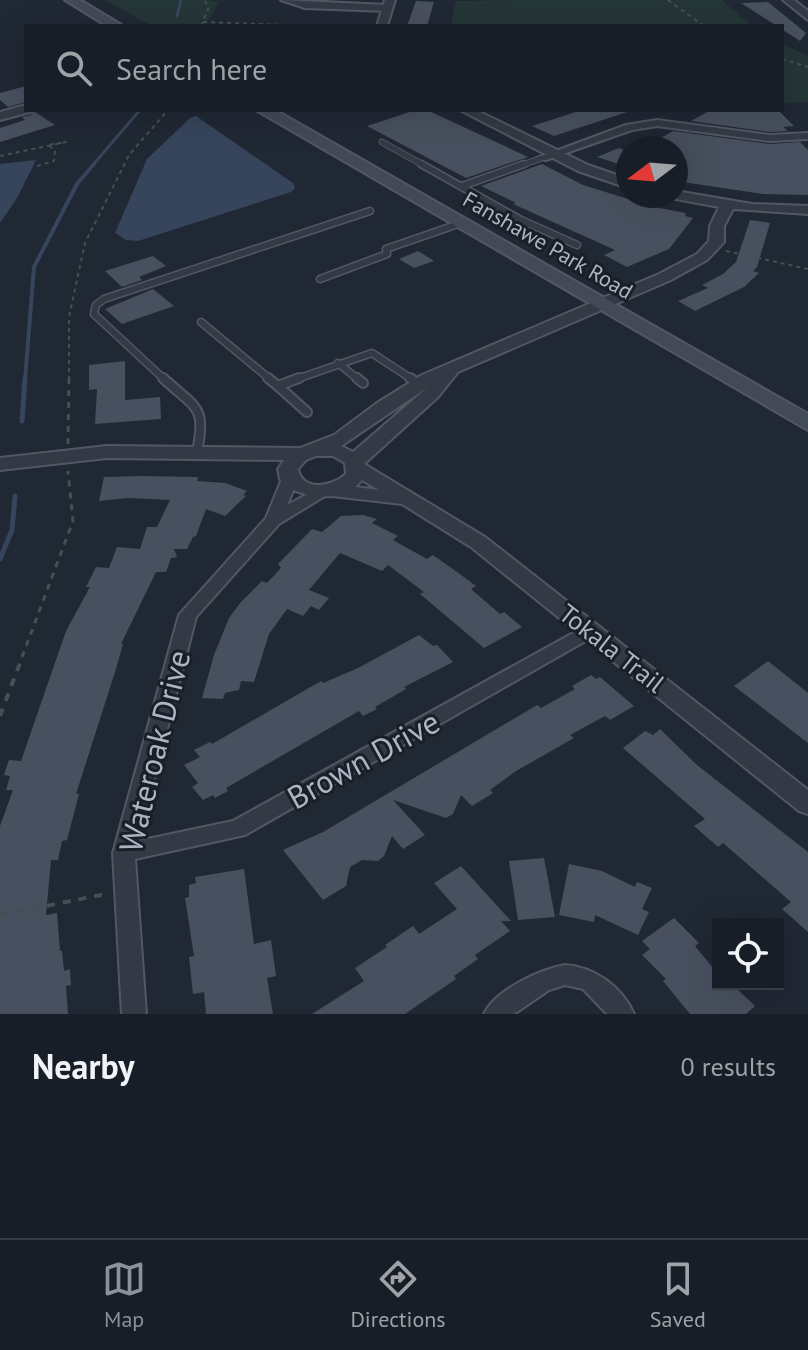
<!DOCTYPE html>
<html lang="en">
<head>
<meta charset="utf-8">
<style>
	body { margin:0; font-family:"PT Sans",sans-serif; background:#252b33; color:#f1f3f6 }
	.controls { position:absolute; right:24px; bottom:24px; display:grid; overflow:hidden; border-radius:0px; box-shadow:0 8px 32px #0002 }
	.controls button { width:72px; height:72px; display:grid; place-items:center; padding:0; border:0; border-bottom:2px solid #363c44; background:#181e27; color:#f1f3f6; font:40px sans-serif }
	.compass { position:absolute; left:616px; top:136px; width:72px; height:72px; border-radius:50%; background:#181e27; box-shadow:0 8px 32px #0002; rotate:254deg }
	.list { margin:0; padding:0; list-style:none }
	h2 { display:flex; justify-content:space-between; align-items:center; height:104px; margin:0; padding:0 32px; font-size:34px }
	h2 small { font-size:26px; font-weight:400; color:#9fa2a7 }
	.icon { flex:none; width:44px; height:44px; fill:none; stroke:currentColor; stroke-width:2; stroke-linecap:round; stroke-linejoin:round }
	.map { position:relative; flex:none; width:808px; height:1014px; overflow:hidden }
	.search { position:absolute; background:#181e27; box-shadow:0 8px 32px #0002; left:24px; right:24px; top:24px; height:88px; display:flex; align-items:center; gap:20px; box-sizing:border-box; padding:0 28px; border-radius:0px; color:#9fa2a7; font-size:30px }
	.sheet { height:224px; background:#181e27 }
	nav { display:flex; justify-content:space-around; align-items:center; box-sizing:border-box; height:112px; border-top:2px solid #363c44; background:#181e27; font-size:22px; color:#9fa2a7 }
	nav a { display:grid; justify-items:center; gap:4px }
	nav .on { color:#8c9099 }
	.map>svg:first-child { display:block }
	.green { fill:#253637 }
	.water { fill:#36455c }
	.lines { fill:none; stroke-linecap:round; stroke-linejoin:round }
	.stream-far2 { stroke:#36455c; stroke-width:3 }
	.stream-far1 { stroke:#36455c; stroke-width:4 }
	.stream { stroke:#36455c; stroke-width:5 }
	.building { fill:#48505f }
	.service-far2-casing { stroke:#515763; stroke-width:7 }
	.service-far1-casing { stroke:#515763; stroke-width:9 }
	.service-casing { stroke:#515763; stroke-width:12 }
	.minor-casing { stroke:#515763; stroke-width:4 }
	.tertiary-casing { stroke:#515763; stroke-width:4 }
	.secondary-casing { stroke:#515763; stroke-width:4 }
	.path-far2 { stroke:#425154; stroke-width:2; stroke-dasharray:4 4; stroke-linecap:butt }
	.path-far1 { stroke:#425154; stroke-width:3; stroke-dasharray:6 6; stroke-linecap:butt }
	.path { stroke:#425154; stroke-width:4; stroke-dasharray:8 8; stroke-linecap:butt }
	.service-far2 { stroke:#333a45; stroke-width:5 }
	.service-far1 { stroke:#333a45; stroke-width:6 }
	.service { stroke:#333a45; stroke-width:8 }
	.minor { fill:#333a45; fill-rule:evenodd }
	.tertiary { fill:#333a45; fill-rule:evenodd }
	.secondary { fill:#424957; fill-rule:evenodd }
	.labels { text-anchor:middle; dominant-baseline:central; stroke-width:6; stroke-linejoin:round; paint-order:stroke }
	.far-street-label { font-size:22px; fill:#adb4c2; stroke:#191f29 }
	.street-label { font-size:26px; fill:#adb4c2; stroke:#191f29 }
	.near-street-label { font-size:32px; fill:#adb4c2; stroke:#191f29 }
</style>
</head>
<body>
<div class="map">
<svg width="808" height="1014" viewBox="0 0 808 1014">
	<rect width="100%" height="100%" fill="#202834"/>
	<g class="green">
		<path d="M105,0H207L219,2L205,26H152Z"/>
		<path d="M513,0H722L752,26H451L456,1Z"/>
		<path d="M782,44L808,56V102L782,103Z"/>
	</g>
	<g class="water">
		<path d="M196,116L293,183L295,188L291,192L138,241L126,240L115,233L147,159L190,118Z"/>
		<path d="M36,160L17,198L0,223V164Z"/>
	</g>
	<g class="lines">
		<g class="stream-far2">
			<path d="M177,16L181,0"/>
			<path d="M92,166L140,110"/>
		</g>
		<path class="stream-far1" d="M25,380L34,267L77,184L94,164"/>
		<g class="stream">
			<path d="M22,421L25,378"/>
			<path d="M0,559L12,530L15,496"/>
		</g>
	</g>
	<g class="building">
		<path d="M416,1L434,2L427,26H407Z"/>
		<path d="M768,2L806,33L800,41L741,3Z"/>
		<path d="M26,86V102L8,107L0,100V93Z"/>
		<path d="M32,110L55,125L0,142V128L25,120L22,117L31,115Z"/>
		<path d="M416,110H427L528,157L466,178L367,126Z"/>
		<path d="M582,110L627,112L554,136L532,126Z"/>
		<path d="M711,110L780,112L794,126L783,127L788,131L770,132L691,121Z"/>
		<path d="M673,131L770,144L800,142L808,150V195L763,194L676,181V148L652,143Z"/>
		<path d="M619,148L628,152V167L597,157Z"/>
		<path d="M542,164L583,185L654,207L686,213L685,216L693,218L669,249L627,267L604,255L615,250L513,204L516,203L481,186Z"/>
		<path d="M750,220L770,223L757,267L753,271L759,273L744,287L695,311L678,301L708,288L702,285L723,274L736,262Z"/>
		<path d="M418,251L434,261L414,268L399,259Z"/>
		<path d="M153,256L166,266L139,277L142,280L122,287L105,271Z"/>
		<path d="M153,289L174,306L122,324L105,309Z"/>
		<path d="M125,361V400L160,397L161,419L95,424L97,389L89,390V365Z"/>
		<path d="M140,476L198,477L197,481L225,483L247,491L243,495L246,496L225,516L206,509L196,536L193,537L187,549H174L177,557L171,558L166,572H156L121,644H123L115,672L76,794H79L67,840L62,841L58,860H51L46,915L57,913L60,951H62L64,971L70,969L71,985L66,986L68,1014H0V826L13,790H6L10,776L4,775L9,760L21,761L66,631L90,587H86L96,567L109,568L117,547L140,549L147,527H157L170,500L128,498L99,501L104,477Z"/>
		<path d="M363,515L377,519L372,523L398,536L393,540L427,559L433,555L457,572L476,586L471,589L500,614L504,612L522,627L484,648L420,594L424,592L388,565L382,571L340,553L309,590L329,598L319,610L311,606L303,616L287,609L269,634L254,682L241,681L239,690L225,693L223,699L202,698L214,655L229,618L241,602L262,581L267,583L281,568L278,564L312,529L322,532L341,516Z"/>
		<path d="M419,635L433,646L437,645L453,662L404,687L406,689L375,707L377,709L363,716L359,711L226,788L228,791L215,798L213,795L203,800L192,787L198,783L184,765L200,757L194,750L210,742L212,744L321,681L323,683L358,668Z"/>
		<path d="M768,661L808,693V743L734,686Z"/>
		<path d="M591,675L596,679L600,677L634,706L610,720L605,716L570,735L574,738L516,771L490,790L493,793L472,806L461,795L453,814L446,818L393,800L425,835L403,849L392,836L384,856L378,861L362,860L350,867L346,886L323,900L283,850L323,832L537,705L541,708L575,689L572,686Z"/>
		<path d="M660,729L697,765L808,852V932L782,909L791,902L723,843L718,847L694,826L705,819L623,748L645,731L653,735Z"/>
		<path d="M544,858L555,917L518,920L509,861Z"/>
		<path d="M569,864L602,871L635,887L637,882L652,888L642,909L649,912L638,935L595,915L594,922L559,915Z"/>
		<path d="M461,866L511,921H501L510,931L475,955L478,959L454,976L456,979L405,1014H312L364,981L355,968L387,947L385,945L413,926L419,934L457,909L434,883Z"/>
		<path d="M244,869L254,944L271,940L276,976L267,978L273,1014H206L204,992L193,994L189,957L194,956L185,898L189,897V885L196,883L195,877Z"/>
		<path d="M674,918L699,943L695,946L718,974V984H732L755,1006L746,1014H690L663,981L666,979L642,955L650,949L642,941Z"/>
	</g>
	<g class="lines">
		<defs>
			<g id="service-far2">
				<path d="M382,142L425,166"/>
				<path d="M519,166L542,158"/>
			</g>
			<g id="service-far1">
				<path d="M421,164L521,220L577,245"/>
				<path d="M462,186L524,164"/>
				<path d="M320,279L387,254L386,249L461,223"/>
				<path d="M201,322L271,380"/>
				<path d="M338,363L359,380"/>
				<path d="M165,380L94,314L96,305L104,299L370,211"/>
				<path d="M294,380L372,353L413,380"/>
			</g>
			<g id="service">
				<path d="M163,378C195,408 207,405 197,451"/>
				<path d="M268,378L278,386L299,378"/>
				<path d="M357,378L363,383"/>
				<path d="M410,378L419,384"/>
				<path d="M278,386L307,412"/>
			</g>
			<g id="minor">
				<path d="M281,0L387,5L391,8L387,11L305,8Z"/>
				<path d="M657,120L770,135L808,133V139L770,141L657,126L632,130L546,160L537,158L626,125Z"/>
				<path d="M290,474L298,479L287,505L319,488H331L333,491L279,524L196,617L138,841L233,821L584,627H596L599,631L596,635L245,835L135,859L146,1014H122L113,853L179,615L266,518L282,479Z"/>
				<path d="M565,965C595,967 622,987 634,1014H607L583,989L565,985L549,990L514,1014H484C495,990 541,969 565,965Z"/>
			</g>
			<g id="tertiary">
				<path d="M385,0H395L387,26H377Z"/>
				<path d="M783,0H794L808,11V20Z"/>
				<path d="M26,105V110L30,112L0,120V112Z"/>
				<path d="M460,110H476L588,165L628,179V188L578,171Z"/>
				<path d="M676,191L752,204L808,206V214L733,209L724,226V242L707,260L671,280L458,372L438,397L364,464L485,537L808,790V814L799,811L471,547L402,504L332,496L314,497L290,489L280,479L278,469L284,460L107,458L0,470V458L107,446L300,448L334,435L377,403L422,375L659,274L697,254L709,241L710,226L719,207L671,198L670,196H676ZM428,387L353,452L341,446ZM316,456H333L345,463L346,474C333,486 303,493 298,469L306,460ZM362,480L379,490L355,487Z"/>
			</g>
			<g id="secondary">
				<path d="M65,0H80L123,26H107Z"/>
				<path d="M256,110H275L808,414V430Z"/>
			</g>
		</defs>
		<use href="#service-far2" class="service-far2-casing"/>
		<use href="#service-far1" class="service-far1-casing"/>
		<use href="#service" class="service-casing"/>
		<use href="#minor" class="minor-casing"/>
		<use href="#tertiary" class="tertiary-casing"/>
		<use href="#secondary" class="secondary-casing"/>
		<g class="path-far2">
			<path d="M668,0L704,26"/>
			<path d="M203,22L314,26"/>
			<path d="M201,26L209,7L204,0"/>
			<path d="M782,59L808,67"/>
			<path d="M0,156L66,142L48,145"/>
			<path d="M37,166L54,161L55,150L48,145"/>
			<path d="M726,251L808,269"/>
			<path d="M69,380V317L85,243L129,155L168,110"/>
		</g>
		<g class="path-far1">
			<path d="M68,444L69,378"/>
			<path d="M22,657L73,521L68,471"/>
		</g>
		<g class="path">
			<path d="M0,716L23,655"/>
			<path d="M0,915L106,894"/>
		</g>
		<use href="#service-far2" class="service-far2"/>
		<use href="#service-far1" class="service-far1"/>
		<use href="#service" class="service"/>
		<use href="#minor" class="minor"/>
		<use href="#tertiary" class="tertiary"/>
		<use href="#secondary" class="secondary"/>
	</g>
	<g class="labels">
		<g class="far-street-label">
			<text transform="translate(548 245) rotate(30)">Fanshawe Park Road</text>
		</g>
		<g class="street-label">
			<text transform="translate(612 648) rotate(38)">Tokala Trail</text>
		</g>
		<g class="near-street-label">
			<text transform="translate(154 751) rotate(-76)">Wateroak Drive</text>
			<text transform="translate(363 759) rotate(-29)">Brown Drive</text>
		</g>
	</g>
</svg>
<div class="controls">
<button><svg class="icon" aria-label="locate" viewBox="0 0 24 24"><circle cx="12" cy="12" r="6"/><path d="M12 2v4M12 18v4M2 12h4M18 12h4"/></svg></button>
</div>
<svg class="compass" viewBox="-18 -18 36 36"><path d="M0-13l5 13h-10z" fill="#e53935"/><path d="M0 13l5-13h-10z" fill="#9fa2a7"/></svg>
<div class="search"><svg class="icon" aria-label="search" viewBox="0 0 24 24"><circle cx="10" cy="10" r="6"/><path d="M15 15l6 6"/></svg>Search here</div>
</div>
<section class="sheet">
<h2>Nearby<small>0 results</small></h2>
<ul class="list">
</ul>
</section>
<nav>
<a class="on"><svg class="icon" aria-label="map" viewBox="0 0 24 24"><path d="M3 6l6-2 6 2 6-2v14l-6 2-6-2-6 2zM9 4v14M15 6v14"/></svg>Map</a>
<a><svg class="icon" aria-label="directions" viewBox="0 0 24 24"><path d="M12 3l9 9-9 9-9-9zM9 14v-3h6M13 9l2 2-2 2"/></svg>Directions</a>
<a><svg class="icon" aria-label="saved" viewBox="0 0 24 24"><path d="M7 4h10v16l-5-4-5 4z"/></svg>Saved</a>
</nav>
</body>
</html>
